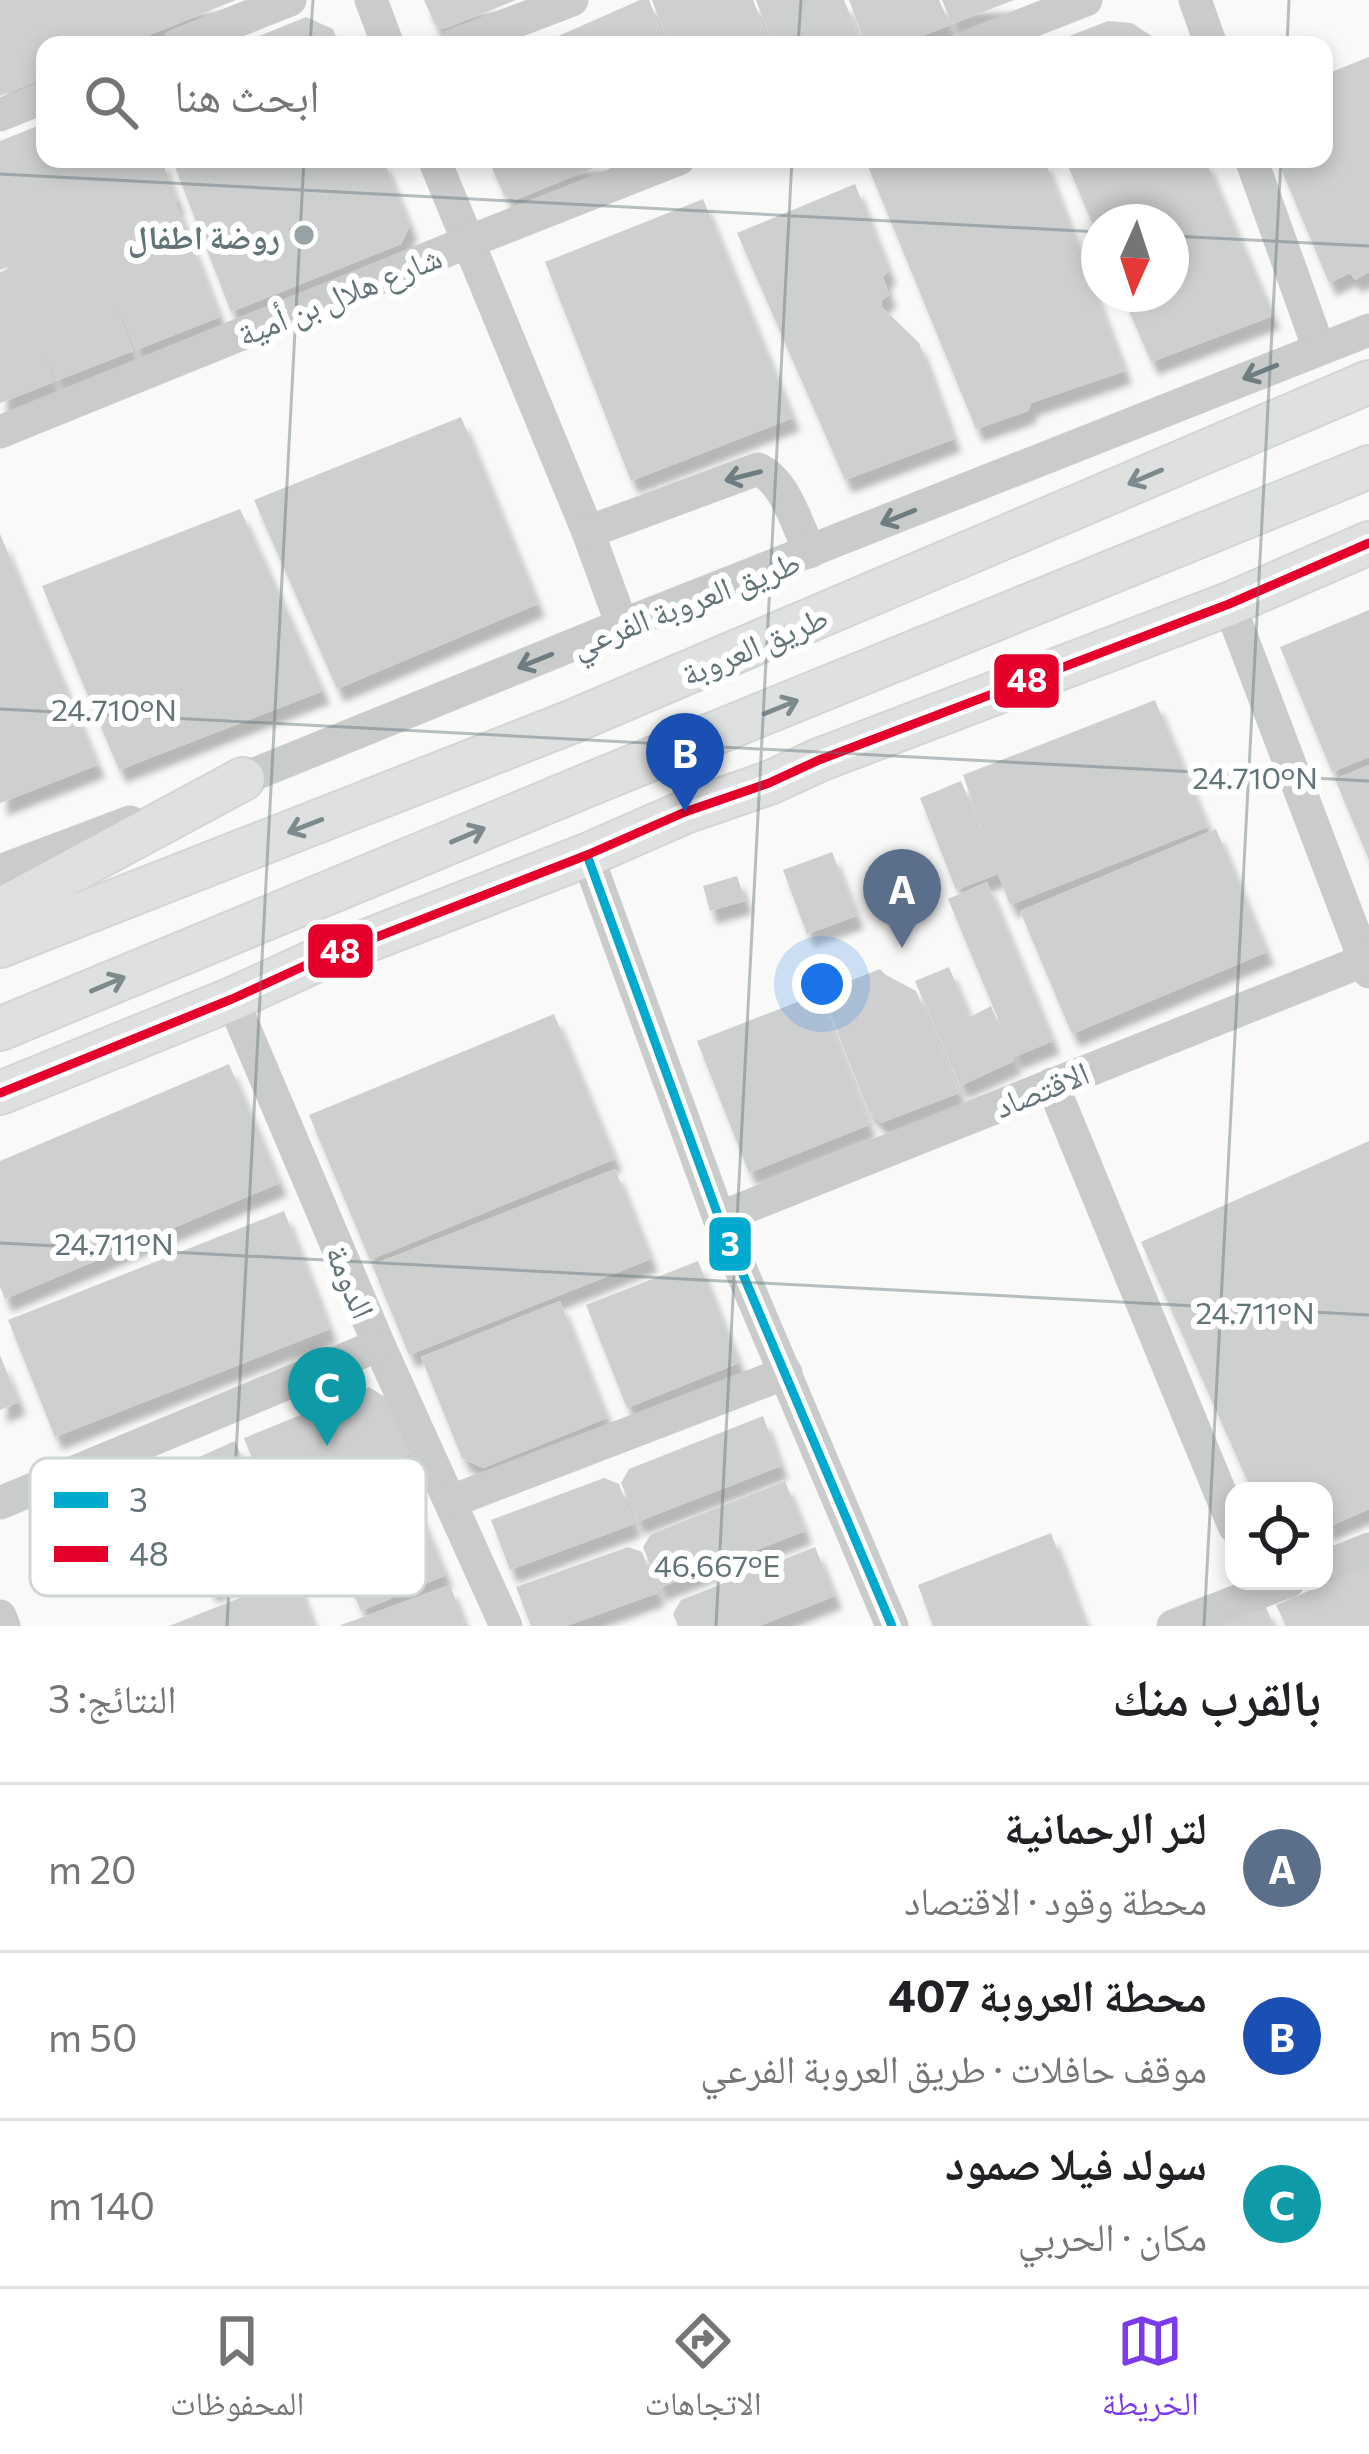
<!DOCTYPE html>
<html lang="ar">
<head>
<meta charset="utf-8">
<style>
	body { margin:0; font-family:Commissioner,"Noto Naskh Arabic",sans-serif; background:#f6f6f6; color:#202124; direction:rtl }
	.controls { position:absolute; right:36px; bottom:36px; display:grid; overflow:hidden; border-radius:24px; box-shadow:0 6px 18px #0003 }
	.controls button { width:108px; height:108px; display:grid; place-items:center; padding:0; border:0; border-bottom:3px solid #e0e0e0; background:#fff; color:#202124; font:60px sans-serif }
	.compass { position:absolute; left:1081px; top:204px; width:108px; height:108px; border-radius:50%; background:#fff; box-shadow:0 6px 18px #0003; rotate:183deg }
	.you { position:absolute; left:822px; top:984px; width:42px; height:42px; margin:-30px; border:9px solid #fff; border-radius:50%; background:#1a73e8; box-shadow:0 0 0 18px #1a73e833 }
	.badge { display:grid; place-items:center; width:78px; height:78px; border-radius:50%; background:#7c3aed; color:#fff; font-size:39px; font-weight:700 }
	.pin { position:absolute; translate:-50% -99px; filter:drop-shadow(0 3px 6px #0008) }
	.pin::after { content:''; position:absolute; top:63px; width:42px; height:36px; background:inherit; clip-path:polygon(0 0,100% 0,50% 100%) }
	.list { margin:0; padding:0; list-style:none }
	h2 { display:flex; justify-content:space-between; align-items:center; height:156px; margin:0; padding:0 48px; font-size:51px }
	h2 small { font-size:39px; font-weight:400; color:#757577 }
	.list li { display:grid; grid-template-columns:78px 1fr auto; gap:36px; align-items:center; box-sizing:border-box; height:168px; padding:0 48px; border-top:3px solid #e0e0e0 }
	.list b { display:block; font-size:45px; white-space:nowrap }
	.list p { margin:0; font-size:39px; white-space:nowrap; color:#757577 }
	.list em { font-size:39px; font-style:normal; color:#757577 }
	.icon { flex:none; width:66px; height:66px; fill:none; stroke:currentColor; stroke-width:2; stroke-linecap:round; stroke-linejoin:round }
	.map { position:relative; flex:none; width:1369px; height:1626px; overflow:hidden; direction:ltr }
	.search { position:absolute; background:#fff; box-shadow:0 6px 18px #0003; left:36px; right:36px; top:36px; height:132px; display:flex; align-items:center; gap:30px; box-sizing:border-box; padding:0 42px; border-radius:24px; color:#757577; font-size:45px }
	.sheet { height:660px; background:#fff }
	nav { display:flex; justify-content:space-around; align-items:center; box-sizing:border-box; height:168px; border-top:3px solid #e0e0e0; background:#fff; font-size:33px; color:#757577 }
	nav a { display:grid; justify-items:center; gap:6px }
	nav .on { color:#7c3aed }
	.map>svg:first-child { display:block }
	.building { fill:#ced0d0; filter:url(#shadow) }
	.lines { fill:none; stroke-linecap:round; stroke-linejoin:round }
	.major-casing { stroke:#d4d5d5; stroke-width:46 }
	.minor { stroke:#cacccc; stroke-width:33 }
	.major { stroke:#dfe0e0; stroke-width:42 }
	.bus-1-casing { stroke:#fff; stroke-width:18 }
	.bus-2-casing { stroke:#fff; stroke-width:18 }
	.bus-1 { stroke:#00a9ce; stroke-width:9 }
	.bus-2 { stroke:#e4002b; stroke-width:9 }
	.oneway { stroke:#6d7d81 }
	.oneway2 { stroke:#7c8a8e }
	.ticks { fill:none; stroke:#637479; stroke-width:3; stroke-opacity:0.45 }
	.poi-dot { fill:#98a3a5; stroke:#fff; stroke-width:4.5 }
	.labels { text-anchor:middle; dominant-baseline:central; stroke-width:12; stroke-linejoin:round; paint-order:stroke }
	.poi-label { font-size:33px; font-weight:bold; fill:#637479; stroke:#fff; text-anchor:end }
	.street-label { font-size:33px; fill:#637479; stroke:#fff }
	.key { fill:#fff; stroke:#d0d5d7; stroke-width:3 }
	.key-label { font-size:33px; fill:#637479 }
	.ticks-label { font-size:30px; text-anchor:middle; fill:#637479; stroke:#fff; stroke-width:12; stroke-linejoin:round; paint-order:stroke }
	.line-badge { stroke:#fff; stroke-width:4.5 }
	.badge-label { font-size:33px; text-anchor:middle; font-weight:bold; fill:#fff }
</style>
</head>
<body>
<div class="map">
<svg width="1369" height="1626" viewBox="0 0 1369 1626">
	<defs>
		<filter id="shadow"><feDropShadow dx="7" dy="13" stdDeviation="3" flood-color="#0004"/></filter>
	</defs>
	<rect width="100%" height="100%" fill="#f9f9f8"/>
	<g class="building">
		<path d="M0,0H236L125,45H45V78L0,96Z"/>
		<path d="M424,0H516L444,29L435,25Z"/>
		<path d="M640,0H649L666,45H538Z"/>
		<path d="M652,0H753L770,45H669Z"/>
		<path d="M756,0H844L862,45H773Z"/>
		<path d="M849,0H939L950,25L899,45H866Z"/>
		<path d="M942,0H1014L952,24Z"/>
		<path d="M306,17L333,29L339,45H237Z"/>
		<path d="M1108,21L1132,23L1150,35L1155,45H1046Z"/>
		<path d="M1369,57V272L1355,280L1350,273L1329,283L1277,159H1324V75Z"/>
		<path d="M45,123V159H161L178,202L88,239L176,204L220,317L136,350L106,278L133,351L56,381L30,316L54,382L0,403V272L11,268L10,266L0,270V141Z"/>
		<path d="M172,159H383L410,226L401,244L231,312Z"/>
		<path d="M488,159H598L601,165L515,200L504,195Z"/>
		<path d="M865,159H1044L1125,371L1031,403L1028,411L976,429Z"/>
		<path d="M1065,159H1205L1273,316L1151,362L1122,294H1171V222H1099V239Z"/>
		<path d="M855,184L889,271L883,277L889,295L882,300V307L919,343L954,439L845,480L737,233Z"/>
		<path d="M703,199L793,418L631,481L545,262Z"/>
		<path d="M461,417L538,604L337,689L254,500Z"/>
		<path d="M240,509L323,691L119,770L42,586Z"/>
		<path d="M0,534L98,765L0,803Z"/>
		<path d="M1369,610V757L1332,772L1280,647Z"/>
		<path d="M1155,700L1208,827L1010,905L998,874L956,890L920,798L961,781L989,848L963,775Z"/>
		<path d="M1369,765V860L1335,779Z"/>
		<path d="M1216,829L1267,952L1072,1034L1020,911Z"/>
		<path d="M832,852L857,916L807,934L783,870Z"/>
		<path d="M737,876L745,901L710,911L703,886Z"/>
		<path d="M987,882L1053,1041L1014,1057L948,899Z"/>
		<path d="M949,967L970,1017L991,1006L1014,1061L960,1086L915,981Z"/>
		<path d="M880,969L886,975L916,991L959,1093L881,1123L868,1110L822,992Z"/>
		<path d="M818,994L869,1125L749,1173L697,1041Z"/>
		<path d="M554,1014L615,1159L370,1260L309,1115Z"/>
		<path d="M229,1064L280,1183L5,1299L0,1287V1161Z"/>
		<path d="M1369,1141V1509L1324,1529V1491H1252L1141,1242Z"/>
		<path d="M615,1169L651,1259L409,1355L372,1265Z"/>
		<path d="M284,1211L330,1329L55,1437L8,1320Z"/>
		<path d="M698,1261L739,1363L627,1408L586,1305Z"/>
		<path d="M560,1301L607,1418L483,1468L462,1458L421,1357Z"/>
		<path d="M0,1355L19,1402L0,1410Z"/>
		<path d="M369,1387L390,1400L410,1454L272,1509L244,1438Z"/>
		<path d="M763,1416L781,1466L637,1522L621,1483L629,1469Z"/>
		<path d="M235,1441L249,1475L228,1483L264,1566L210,1590L170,1501L190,1492L179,1466Z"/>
		<path d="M400,1467L446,1575L361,1611L315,1502Z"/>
		<path d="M604,1478L619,1484L634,1524L510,1570L491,1520Z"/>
		<path d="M785,1481L805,1531L659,1588L643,1547L651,1534Z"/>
		<path d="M1051,1533L1086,1626H933L918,1585Z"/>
		<path d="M628,1547L642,1552L658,1593L566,1626H531L516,1587Z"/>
		<path d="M815,1547L835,1596L759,1626H678L673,1614L681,1600Z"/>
		<path d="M1369,1565V1626H1286L1276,1605Z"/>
		<path d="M295,1576L314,1626H169Z"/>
		<path d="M450,1585L465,1626H341V1625Z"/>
		<path d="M1265,1605L1274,1626H1214Z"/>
	</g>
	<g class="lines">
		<defs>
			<g id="major">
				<path d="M0,910L243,779"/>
				<path d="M0,946L571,722L1369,382"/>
				<path d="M0,1029L595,782L1369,467"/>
				<path d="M0,1093L232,999L315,961L587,855L685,812L769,783L819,760L1229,604L1369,543"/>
			</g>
		</defs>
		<use href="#major" class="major-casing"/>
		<g class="minor">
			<path d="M371,0L388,45"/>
			<path d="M1195,0L1211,45"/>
			<path d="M177,45L290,0"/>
			<path d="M454,45L572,0"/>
			<path d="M971,45L1086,0"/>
			<path d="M0,115L45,97"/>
			<path d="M434,159L588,532L622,625"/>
			<path d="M1251,159L1319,349"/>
			<path d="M0,432L468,242L679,159"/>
			<path d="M588,532L758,469C786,482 797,525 810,552"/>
			<path d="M1229,604L1369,972"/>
			<path d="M223,787L622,625L1369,330"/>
			<path d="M587,855L719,1218L892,1626"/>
			<path d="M0,871L130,822"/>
			<path d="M232,999L379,1345L506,1626"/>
			<path d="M1052,1084L1234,1526"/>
			<path d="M719,1218L1365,960"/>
			<path d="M452,1501L786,1373"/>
			<path d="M0,1503L379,1345"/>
			<path d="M1324,1567L1369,1549"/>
			<path d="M0,1616L4,1626"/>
			<path d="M1173,1626L1289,1581"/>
		</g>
		<use href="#major" class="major"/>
		<defs>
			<path id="bus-1" d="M587,855L719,1218L892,1626"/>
			<path id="bus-2" d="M0,1093L232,999L315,961L587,855L685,812L769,783L819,760L1229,604L1369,543"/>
		</defs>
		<use href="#bus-1" class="bus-1-casing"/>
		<use href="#bus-2" class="bus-2-casing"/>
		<use href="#bus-1" class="bus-1"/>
		<use href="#bus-2" class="bus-2"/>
	</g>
	<defs><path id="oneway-shaft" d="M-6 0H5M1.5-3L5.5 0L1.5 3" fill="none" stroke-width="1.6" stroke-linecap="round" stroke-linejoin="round" transform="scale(3)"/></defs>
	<g class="oneway">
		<use href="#oneway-shaft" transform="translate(1260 372) rotate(158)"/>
		<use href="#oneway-shaft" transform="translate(743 476) rotate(166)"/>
		<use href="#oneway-shaft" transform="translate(898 517) rotate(158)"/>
		<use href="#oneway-shaft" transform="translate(535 661) rotate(158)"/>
	</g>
	<g class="oneway2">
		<use href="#oneway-shaft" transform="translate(1145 477) rotate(157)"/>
		<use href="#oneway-shaft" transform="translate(781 707) rotate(-22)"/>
		<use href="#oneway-shaft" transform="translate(305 826) rotate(159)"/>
		<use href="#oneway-shaft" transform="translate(468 835) rotate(-23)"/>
		<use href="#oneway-shaft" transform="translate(108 984) rotate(-23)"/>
	</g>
	<path class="ticks" d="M310,45L313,0M798,45L801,0M1287,45L1289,0M0,174L1099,232M1171,236L1369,246M0,709L1369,781M0,1243L1369,1315M227,1626L304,159M716,1626L792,159M1204,1626L1281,159"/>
	<circle class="poi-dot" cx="304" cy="235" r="12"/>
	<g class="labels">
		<g class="poi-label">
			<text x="280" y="235">روضة اطفال</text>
		</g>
		<g class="street-label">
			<text transform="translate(339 294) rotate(-22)">شارع هلال بن أمية</text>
			<text transform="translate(685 602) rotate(-21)">طريق العروبة الفرعي</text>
			<text transform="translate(754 644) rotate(-23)">طريق العروبة</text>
			<text transform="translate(1041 1088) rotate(-22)">الاقتصاد</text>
			<text transform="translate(352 1281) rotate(67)">الدومة</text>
		</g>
	</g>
	<rect x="30" y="1458" width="396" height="138" rx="18" class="key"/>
	<rect x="54" y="1492" width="54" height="16" fill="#00a9ce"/>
	<rect x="54" y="1546" width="54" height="16" fill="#e4002b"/>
	<g class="key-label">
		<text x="129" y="1512">3</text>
		<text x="129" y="1566">48</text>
	</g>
	<g class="ticks-label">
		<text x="114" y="721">24.710°N</text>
		<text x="1255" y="789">24.710°N</text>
		<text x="114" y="1255">24.711°N</text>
		<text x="1255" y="1324">24.711°N</text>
		<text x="717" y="1577">46.667°E</text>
	</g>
	<g class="line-badge">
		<rect x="992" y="652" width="69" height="58" rx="12" fill="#e4002b"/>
		<rect x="306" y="922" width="69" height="58" rx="12" fill="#e4002b"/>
		<rect x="707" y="1215" width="46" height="58" rx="12" fill="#00a9ce"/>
	</g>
	<g class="badge-label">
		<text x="1027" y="692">48</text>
		<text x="340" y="963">48</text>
		<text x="730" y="1256">3</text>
	</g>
</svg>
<div class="controls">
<button><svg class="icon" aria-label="locate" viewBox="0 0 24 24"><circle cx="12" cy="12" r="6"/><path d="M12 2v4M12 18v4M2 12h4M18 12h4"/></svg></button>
</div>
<svg class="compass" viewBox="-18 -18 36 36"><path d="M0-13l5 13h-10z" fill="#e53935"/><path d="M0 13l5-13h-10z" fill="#757577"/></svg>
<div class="you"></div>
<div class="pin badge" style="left:902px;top:948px;background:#5c6f8a">A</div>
<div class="pin badge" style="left:685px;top:812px;background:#1a4fb4">B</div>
<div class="pin badge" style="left:327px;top:1446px;background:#0f9aa8">C</div>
<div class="search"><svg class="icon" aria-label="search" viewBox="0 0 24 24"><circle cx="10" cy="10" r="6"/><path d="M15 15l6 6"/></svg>ابحث هنا</div>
</div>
<section class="sheet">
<h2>بالقرب منك<small>النتائج: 3</small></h2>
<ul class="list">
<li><span class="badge" style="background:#5c6f8a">A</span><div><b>لتر الرحمانية</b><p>محطة وقود · الاقتصاد</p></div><em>20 m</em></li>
<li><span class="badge" style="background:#1a4fb4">B</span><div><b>محطة العروبة 407</b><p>موقف حافلات · طريق العروبة الفرعي</p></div><em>50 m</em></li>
<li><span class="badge" style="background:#0f9aa8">C</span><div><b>سولد فيلا صمود</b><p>مكان · الحربي</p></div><em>140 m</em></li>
</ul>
</section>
<nav>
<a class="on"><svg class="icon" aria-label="map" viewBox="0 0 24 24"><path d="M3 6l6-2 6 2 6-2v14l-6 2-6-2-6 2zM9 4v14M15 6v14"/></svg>الخريطة</a>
<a><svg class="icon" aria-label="directions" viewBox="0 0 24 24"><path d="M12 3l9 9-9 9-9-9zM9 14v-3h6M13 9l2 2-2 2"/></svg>الاتجاهات</a>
<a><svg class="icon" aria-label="saved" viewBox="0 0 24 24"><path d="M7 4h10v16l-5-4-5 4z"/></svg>المحفوظات</a>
</nav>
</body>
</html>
